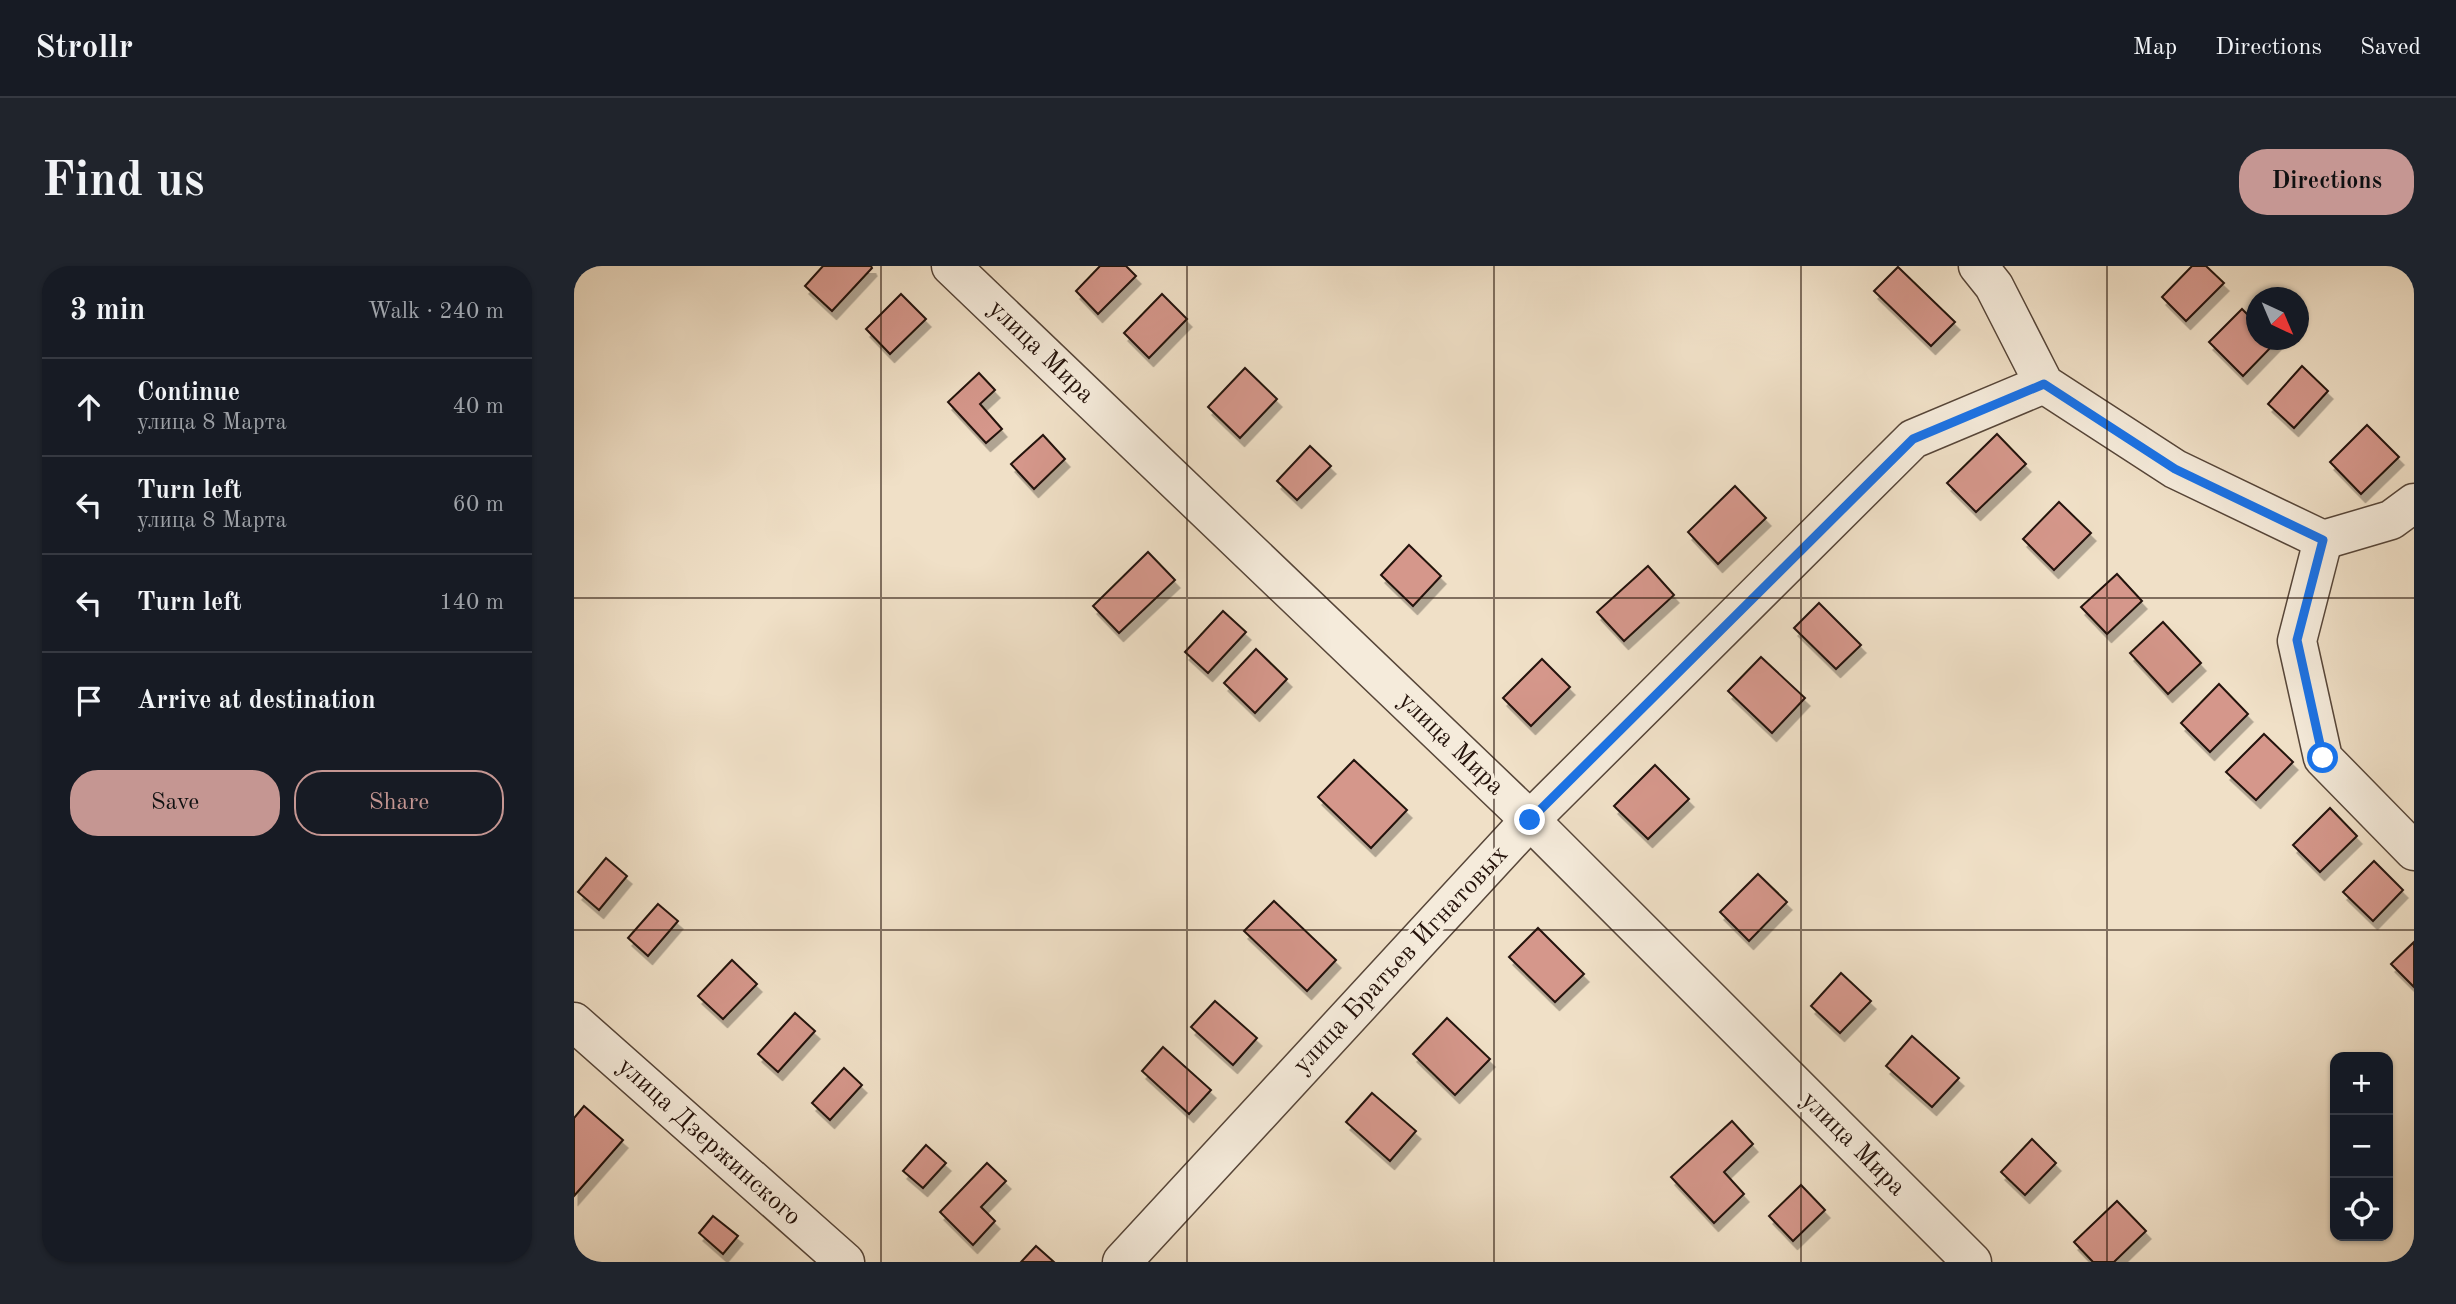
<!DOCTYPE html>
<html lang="en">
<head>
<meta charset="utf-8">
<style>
	body { margin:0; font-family:"Old Standard TT",serif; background:#20242c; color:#f1f3f6 }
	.controls { position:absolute; right:21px; bottom:21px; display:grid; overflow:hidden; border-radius:14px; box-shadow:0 2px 5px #0004 }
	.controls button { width:63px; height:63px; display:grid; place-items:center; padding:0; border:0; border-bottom:2px solid #363941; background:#171b24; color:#f1f3f6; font:35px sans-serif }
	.compass { position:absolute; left:1672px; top:21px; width:63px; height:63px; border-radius:50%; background:#171b24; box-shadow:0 2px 5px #0004; rotate:136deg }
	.stop { position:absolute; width:21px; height:21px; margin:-16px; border:5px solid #1a73e8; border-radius:50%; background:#fff }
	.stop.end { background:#1a73e8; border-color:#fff; box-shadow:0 2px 7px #0008 }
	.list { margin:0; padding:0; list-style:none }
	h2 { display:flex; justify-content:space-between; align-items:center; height:91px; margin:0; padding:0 28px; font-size:30px }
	h2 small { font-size:23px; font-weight:400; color:#9ea1a6 }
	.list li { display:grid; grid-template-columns:46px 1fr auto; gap:21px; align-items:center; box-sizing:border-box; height:98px; padding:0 28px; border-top:2px solid #363941 }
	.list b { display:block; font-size:26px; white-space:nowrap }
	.list p { margin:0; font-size:23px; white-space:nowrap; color:#9ea1a6 }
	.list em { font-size:23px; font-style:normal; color:#9ea1a6 }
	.actions { display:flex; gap:14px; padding:21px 28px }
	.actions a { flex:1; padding:16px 0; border:2px solid #c59692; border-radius:28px; text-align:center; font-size:24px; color:#c59692 }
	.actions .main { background:#c59692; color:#111 }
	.icon { flex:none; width:38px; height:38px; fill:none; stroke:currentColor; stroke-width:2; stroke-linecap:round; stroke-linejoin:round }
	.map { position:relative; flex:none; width:1840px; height:996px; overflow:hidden; border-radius:28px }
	header { display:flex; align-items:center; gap:42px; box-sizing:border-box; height:98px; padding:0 35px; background:#171b24; border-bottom:2px solid #363941 }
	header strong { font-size:33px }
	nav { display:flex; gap:38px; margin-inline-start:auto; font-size:24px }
	.intro { display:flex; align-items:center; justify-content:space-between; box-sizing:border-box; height:168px; padding:0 42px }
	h1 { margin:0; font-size:49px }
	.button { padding:18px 32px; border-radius:28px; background:#c59692; color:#111; font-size:24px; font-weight:700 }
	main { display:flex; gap:42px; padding:0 42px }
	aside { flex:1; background:#171b24; border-radius:28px; box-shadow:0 2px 5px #0004 }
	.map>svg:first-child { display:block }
	.building { fill:#d5978b; stroke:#24120a; stroke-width:2; filter:url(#shadow) }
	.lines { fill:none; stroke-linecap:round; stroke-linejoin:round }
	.minor-casing { stroke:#574639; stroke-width:41 }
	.minor { stroke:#f5ebdb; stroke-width:38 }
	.route { stroke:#1a73e8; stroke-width:9 }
	.grid { fill:none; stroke:#24120a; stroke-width:2; stroke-opacity:0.55 }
	.labels { text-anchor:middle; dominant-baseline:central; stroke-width:7; stroke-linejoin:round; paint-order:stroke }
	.street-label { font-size:26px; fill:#24120a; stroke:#f5ebdb }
</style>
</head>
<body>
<header>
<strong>Strollr</strong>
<nav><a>Map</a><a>Directions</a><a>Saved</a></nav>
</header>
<div class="intro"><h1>Find us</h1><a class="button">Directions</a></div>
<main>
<aside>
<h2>3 min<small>Walk · 240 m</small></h2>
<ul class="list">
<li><svg class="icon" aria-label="ahead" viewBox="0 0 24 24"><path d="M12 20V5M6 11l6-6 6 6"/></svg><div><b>Continue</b><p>улица 8 Марта</p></div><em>40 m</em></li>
<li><svg class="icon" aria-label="left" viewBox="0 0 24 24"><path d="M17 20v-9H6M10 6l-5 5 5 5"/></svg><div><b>Turn left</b><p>улица 8 Марта</p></div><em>60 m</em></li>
<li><svg class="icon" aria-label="left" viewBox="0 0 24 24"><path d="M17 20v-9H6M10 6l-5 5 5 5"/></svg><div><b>Turn left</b></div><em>140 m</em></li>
<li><svg class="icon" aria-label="arrive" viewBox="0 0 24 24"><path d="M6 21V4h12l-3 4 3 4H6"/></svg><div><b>Arrive at destination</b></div></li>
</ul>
<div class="actions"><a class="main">Save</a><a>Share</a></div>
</aside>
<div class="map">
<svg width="1840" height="996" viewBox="0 0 1840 996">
	<defs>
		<filter id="shadow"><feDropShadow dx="4.5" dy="8" stdDeviation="0" flood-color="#0004"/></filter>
	</defs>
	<rect width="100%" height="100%" fill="#f0e0c7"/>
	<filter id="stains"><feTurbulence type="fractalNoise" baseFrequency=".00286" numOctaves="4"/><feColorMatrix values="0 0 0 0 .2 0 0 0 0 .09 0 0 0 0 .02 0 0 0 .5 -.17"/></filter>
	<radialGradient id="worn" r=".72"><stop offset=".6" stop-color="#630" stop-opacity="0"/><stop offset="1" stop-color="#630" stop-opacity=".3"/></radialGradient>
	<g class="building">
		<path d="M249,0H297L298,2L258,45L231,20Z"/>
		<path d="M526,0H552L562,10L524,48L502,25Z"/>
		<path d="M1618,0H1632L1650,17L1612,55L1588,31Z"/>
		<path d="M1324,1L1381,56L1357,80L1300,25Z"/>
		<path d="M327,28L352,53L316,88L292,63Z"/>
		<path d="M588,28L613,53L575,92L550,67Z"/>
		<path d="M1668,43L1682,57V74H1699L1702,76L1669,110L1635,76Z"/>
		<path d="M1728,100L1754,125L1720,162L1694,138Z"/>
		<path d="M671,102L703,133L666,172L634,141Z"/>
		<path d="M405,107L421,124L406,138L428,163L412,177L374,136Z"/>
		<path d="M1793,159L1825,191L1787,228L1756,196Z"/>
		<path d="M1423,168L1452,198L1402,246L1373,217Z"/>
		<path d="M469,169L491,193L460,223L437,198Z"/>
		<path d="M736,180L757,200L723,234L703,215Z"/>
		<path d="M1161,220L1192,252L1144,298L1114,266Z"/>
		<path d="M1485,236L1517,267L1480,304L1449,273Z"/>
		<path d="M835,279L867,310L839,340L807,309Z"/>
		<path d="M574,286L601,314L545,367L519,340Z"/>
		<path d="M1074,300L1100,329L1050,375L1023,346Z"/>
		<path d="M1543,308L1568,335L1533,368L1507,341Z"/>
		<path d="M1245,337L1287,379L1262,403L1220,362Z"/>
		<path d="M649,345L672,366L634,407L611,386Z"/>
		<path d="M1589,356L1627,397L1594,428L1556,387Z"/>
		<path d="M682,383L713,413L681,447L650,417Z"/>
		<path d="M1187,391L1231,432L1198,467L1154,425Z"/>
		<path d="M968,393L996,421L957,460L929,432Z"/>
		<path d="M1645,418L1674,448L1636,486L1607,457Z"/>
		<path d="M1690,468L1719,496L1682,534L1652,506Z"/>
		<path d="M780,494L833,544L797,582L744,531Z"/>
		<path d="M1081,499L1115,533L1074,573L1040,540Z"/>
		<path d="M1756,542L1783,570L1746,606L1719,579Z"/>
		<path d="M32,592L53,610L25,644L4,626Z"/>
		<path d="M1800,595L1829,624L1799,655L1769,626Z"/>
		<path d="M1184,608L1213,636L1175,675L1146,646Z"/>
		<path d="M700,635L762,694L733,725L670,665Z"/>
		<path d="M84,638L104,655L74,690L54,672Z"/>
		<path d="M964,662L1010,708L981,736L935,691Z"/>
		<path d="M1840,676V721L1817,698Z"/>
		<path d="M158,694L183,718L149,753L124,730Z"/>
		<path d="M1267,707L1297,735L1266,767L1237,740Z"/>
		<path d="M641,735L683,772L659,799L617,761Z"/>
		<path d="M221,747L241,765L204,806L184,788Z"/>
		<path d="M873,752L916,793L881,829L839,788Z"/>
		<path d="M1338,770L1385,812L1358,841L1312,800Z"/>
		<path d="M589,781L637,824L615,848L568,805Z"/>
		<path d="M270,802L288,819L256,854L238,837Z"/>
		<path d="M798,827L842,865L816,895L772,856Z"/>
		<path d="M10,840L49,874L0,930V852Z"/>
		<path d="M1158,855L1179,878L1150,906L1170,928L1140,957L1097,911Z"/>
		<path d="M1458,873L1482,897L1451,929L1427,906Z"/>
		<path d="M352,879L372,897L349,922L329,905Z"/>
		<path d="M413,897L432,915L407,941L421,955L399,979L366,946Z"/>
		<path d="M1227,919L1251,944L1219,975L1195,950Z"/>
		<path d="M1543,935L1572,965L1540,996H1519L1500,976Z"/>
		<path d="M139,950L164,970L149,988L125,967Z"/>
		<path d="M462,980L480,996H447Z"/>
	</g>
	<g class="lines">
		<defs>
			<g id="minor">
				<path d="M377,0L956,554L1398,996"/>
				<path d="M1404,0L1420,20L1470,118L1601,203L1749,274"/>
				<path d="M1749,274L1723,375L1749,492L1840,585"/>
				<path d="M1749,274L1817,254L1840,237"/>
				<path d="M0,756L271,996"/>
				<path d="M548,996L956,554L1339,173L1470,118"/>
			</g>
		</defs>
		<use href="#minor" class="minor-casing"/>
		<use href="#minor" class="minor"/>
	</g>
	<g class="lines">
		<path class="route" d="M956,554L1339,173L1470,118L1601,203L1749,274L1723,374L1749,492"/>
	</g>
	<path class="grid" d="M307,0V996M613,0V996M920,0V996M1227,0V996M1533,0V996M0,332H1840M0,664H1840"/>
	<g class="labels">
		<g class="street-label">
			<text transform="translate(467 86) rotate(44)">улица Мира</text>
			<text transform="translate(877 478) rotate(44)">улица Мира</text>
			<text transform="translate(827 694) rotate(-47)">улица Братьев Игнатовых</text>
			<text transform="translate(135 876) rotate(42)">улица Дзержинского</text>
			<text transform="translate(1279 878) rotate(45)">улица Мира</text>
		</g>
	</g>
	<rect width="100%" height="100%" filter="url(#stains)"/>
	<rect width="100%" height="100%" fill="url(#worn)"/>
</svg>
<div class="controls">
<button>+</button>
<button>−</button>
<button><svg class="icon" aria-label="locate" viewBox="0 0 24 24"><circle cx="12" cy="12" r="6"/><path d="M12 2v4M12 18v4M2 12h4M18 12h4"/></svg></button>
</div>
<svg class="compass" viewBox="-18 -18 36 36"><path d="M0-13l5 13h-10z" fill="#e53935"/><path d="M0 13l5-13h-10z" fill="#9ea1a6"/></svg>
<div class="stop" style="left:1749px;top:492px"></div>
<div class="stop end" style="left:956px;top:554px"></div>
</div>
</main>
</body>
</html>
